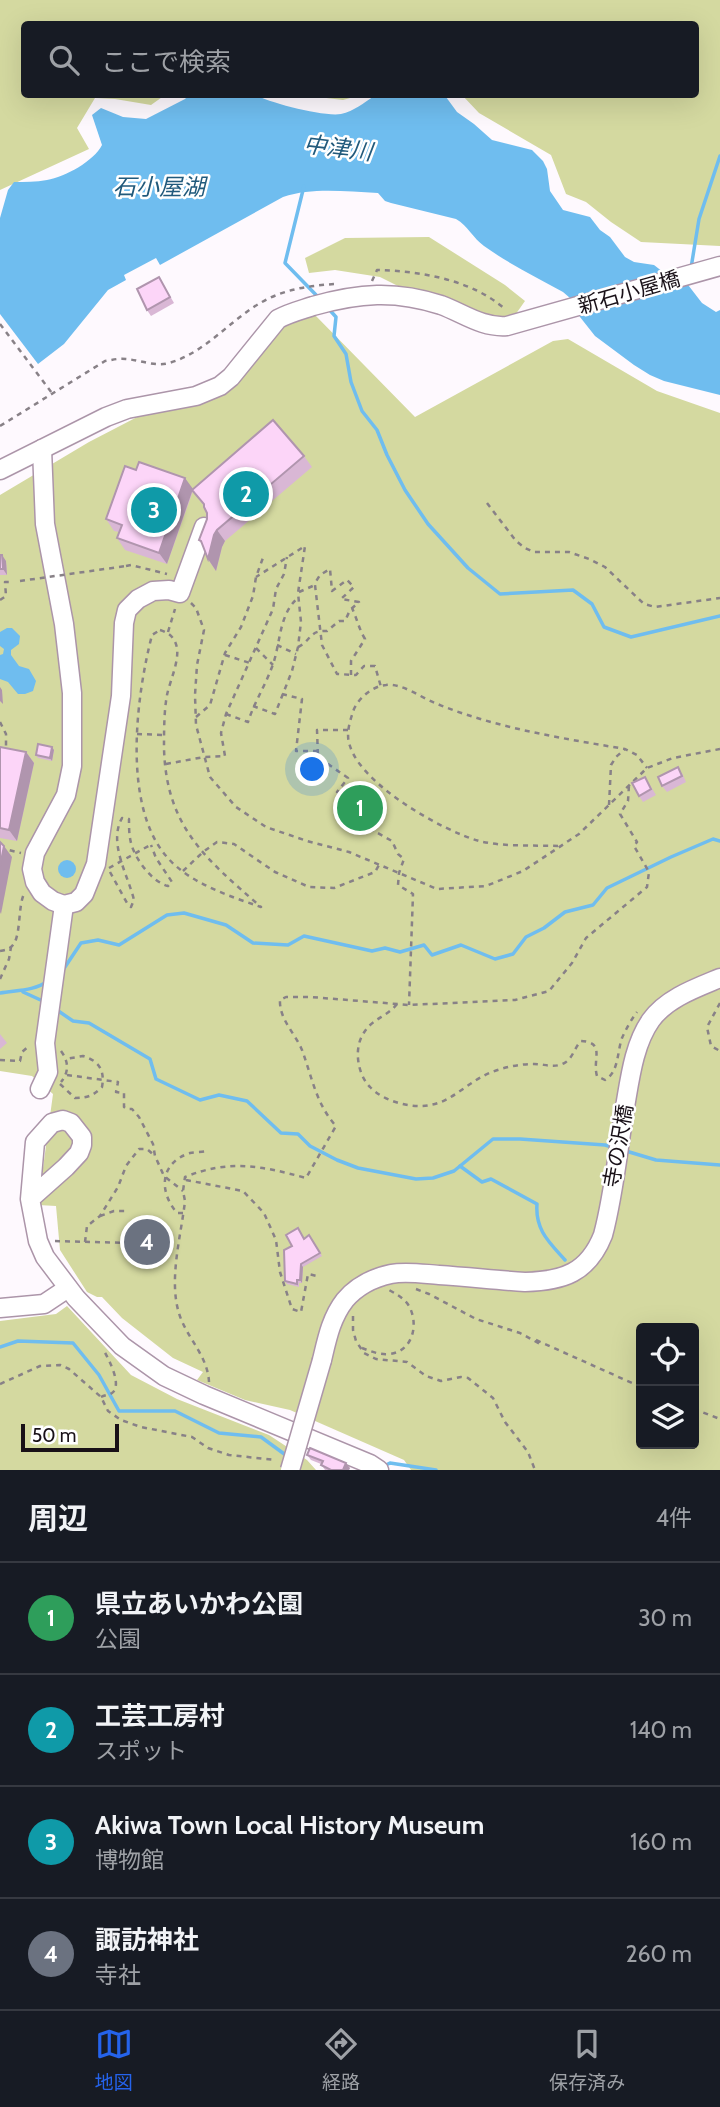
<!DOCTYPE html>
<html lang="ja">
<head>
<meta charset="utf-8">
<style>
	body { margin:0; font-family:Cabin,"Noto Sans JP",sans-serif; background:#20242c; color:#f1f3f6 }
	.controls { position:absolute; right:21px; bottom:21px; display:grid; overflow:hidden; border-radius:7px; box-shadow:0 7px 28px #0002 }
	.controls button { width:63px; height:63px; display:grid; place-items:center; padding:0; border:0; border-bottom:2px solid #363941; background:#171b24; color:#f1f3f6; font:35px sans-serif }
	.scale { position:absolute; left:21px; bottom:18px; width:98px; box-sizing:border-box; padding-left:7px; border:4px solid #191118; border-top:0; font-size:19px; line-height:24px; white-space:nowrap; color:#191118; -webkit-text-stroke:5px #fff; paint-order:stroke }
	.you { position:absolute; left:313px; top:770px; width:24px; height:24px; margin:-18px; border:5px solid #fff; border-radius:50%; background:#1a73e8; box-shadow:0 0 0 10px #1a73e833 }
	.badge { display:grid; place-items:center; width:46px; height:46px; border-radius:50%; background:#2563eb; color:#fff; font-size:23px; font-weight:700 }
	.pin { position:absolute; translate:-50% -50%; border:4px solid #fff; box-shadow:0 2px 7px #0006 }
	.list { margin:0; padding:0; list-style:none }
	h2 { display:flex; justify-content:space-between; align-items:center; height:91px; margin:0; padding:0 28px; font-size:30px }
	h2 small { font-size:23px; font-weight:400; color:#9ea1a6 }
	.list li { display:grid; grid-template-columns:46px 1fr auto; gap:21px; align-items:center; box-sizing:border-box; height:112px; padding:0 28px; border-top:2px solid #363941 }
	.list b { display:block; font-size:26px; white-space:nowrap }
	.list p { margin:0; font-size:23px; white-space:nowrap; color:#9ea1a6 }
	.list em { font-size:23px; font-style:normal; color:#9ea1a6 }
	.icon { flex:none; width:38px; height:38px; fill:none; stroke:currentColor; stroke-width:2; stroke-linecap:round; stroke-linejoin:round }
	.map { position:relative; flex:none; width:720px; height:1470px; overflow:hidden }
	.search { position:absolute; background:#171b24; box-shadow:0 7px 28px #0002; left:21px; right:21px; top:21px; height:77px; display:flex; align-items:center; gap:18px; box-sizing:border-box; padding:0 24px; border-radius:7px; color:#9ea1a6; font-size:26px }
	.sheet { height:539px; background:#171b24 }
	nav { display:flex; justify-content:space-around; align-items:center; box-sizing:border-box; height:98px; border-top:2px solid #363941; background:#171b24; font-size:19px; color:#9ea1a6 }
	nav a { display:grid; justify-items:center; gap:4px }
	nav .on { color:#2563eb }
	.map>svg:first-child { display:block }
	.green { fill:#d4d9a0; fill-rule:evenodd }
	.water { fill:#6fbdef }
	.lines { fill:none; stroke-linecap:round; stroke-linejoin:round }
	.stream { stroke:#6fbdef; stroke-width:3.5 }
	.minor-casing { stroke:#ac95a9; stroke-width:21 }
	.path { stroke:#888187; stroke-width:2.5; stroke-dasharray:5 5; stroke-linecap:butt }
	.minor { stroke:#fff; stroke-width:18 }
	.minor-bridge-casing { stroke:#ac95a9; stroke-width:21; stroke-linecap:butt }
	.path-bridge { stroke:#888187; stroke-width:2.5; stroke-dasharray:5 5; stroke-linecap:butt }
	.minor-bridge { stroke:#fff; stroke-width:18 }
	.wall { fill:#d9b7d5 }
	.shaded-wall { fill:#b095ae }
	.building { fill:#fcd5f8; stroke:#b095ae; stroke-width:2 }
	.labels { text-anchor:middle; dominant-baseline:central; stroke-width:5; stroke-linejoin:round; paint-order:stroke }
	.street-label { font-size:21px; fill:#191118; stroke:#fff }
	.water-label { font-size:23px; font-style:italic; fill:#215a7c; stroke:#fff }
</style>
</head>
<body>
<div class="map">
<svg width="720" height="1470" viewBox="0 0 720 1470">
	<rect width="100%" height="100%" fill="#fef9fe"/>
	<g class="green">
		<path d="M0,0H720V246L641,242L611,222L586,202L566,194L551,155L479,113L462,95L696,94V24H24V94L165,95L151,105L115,99L95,98L77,128L89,149L0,190Z"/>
		<path d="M301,95H361L343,100Z"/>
		<path d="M429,237L505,285L525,301L513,318L504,321L404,289L380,277L335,270L309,273L305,258L345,238Z"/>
		<path d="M314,314L415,417L553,341L568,339L657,391L720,413V1470H411L404,1460L290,1410L245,1400L197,1380L203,1372L173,1358L122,1318L102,1297H97L87,1292L60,1250L56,1206L38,1205L53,1094L32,1076L0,1071V495L89,442L143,414L196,403L282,323ZM641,1328H694V1444H641Z"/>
		<path d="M67,1306L131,1375L177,1399L269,1435L307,1460L316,1470H0V1321L56,1314Z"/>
	</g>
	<g class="water">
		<path d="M254,94C269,103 324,117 341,114C354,111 364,103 374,96L383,98L400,95H436L446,97L457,112L474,124L492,140L532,150L543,161L547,169L550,191L563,210L590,217L600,230L610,237L625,257L634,262L654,265L663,272L685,281L702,303L716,312L720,310V395L664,381L650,375L634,365L595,336L580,317L570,298L563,292C536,277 509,264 484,246C473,238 468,226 456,219L391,203L385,201L378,193C346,192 314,187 283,197L160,265L156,258L124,275L126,280L108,290L64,344L38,364L0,314V218L8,190L14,182C25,182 36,182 47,180C65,177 94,161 102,145L92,115L101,108L123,117L146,119L185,99L189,95Z"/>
		<path d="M7,628H12L20,636L19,644L11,650V655L19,666L29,669L36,681L33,691L25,694H18L8,682L0,679V655L3,654L4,649L0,646V632Z"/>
		<circle cx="67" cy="869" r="9"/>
	</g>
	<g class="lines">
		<g class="stream">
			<path d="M304,186L285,263L320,299"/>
			<path d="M691,268L699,219L720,156"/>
			<path d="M327,307L336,317L334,336L346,354L351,382L362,411L377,430L387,455L405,490L428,524L468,568L500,594L573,590L592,604L604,627L631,637L720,616"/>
			<path d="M63,970L81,943L98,940L119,945L167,915L184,913L226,925L253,943L288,945L304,936L372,951L385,948L400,952L424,945L432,955L461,945L495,959L513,954L526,937L544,928L565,912L593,905L607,888L671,857L713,839L720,841"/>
			<path d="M23,992L45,1002"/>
			<path d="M0,993C17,990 34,991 48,981"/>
			<path d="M54,1008L73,1021L89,1023L150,1059L156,1079L200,1100L219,1095L247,1101L281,1133L298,1134L310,1146L337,1160L358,1168L416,1179L433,1178L454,1171L493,1139H520L605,1145L615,1148"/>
			<path d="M626,1151L656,1160L720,1165"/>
			<path d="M460,1166L482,1182L491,1179L537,1204C535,1230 549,1242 565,1260"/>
			<path d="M0,1347L18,1341L73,1343L99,1375L119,1411H175L219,1433L261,1437L287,1456"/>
			<path d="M384,1466L390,1463L436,1470"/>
		</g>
		<defs>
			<g id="minor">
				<path d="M42,449L45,524L64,624L72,693V766L66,795L35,853L32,869L35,882L42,893L53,901L64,905L76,902L84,894L96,864L121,696L124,623L127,610L138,599L153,591L169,590L180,593L204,527"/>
				<path d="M0,470L106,417L127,409L196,396L220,386L231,377L278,319C289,313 301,310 313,306C359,293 395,290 441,305C463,313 482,328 507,326L720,266"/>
				<path d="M40,1089L48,1072L45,1043L64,905"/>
				<path d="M30,1199L66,1167L79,1153L82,1145V1137L71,1123L63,1120L52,1123L35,1142L30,1199L38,1241L45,1257L76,1298L122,1346L164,1376L204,1395L370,1464L379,1470"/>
				<path d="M0,1308L44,1304L68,1288"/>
				<path d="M322,1360C327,1339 331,1318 345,1300C357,1286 372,1278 391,1274C406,1271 424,1274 439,1275C468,1277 496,1280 525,1282C563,1281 588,1273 603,1235C614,1194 618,1149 625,1107C630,1078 634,1044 651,1020C667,998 696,988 720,978"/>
			</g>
		</defs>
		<use href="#minor" class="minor-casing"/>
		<g class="path">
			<path d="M372,281L377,270C421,271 473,280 506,310"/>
			<path d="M0,324L52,393"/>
			<path d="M0,426L105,361C112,360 119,358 126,359C140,360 155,367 169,363C205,353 230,320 262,302C285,289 308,286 334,284"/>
			<path d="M487,503L516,541L525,548L534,552H569L589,559L605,567L644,604L655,607L720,598"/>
			<path d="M126,566L131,565L167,574"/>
			<path d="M299,592L315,585"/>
			<path d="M0,600L6,596L5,582H9"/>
			<path d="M191,603L196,608L204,630L197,665L195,695L196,725L210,777L236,807L266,827L307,841L349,852L437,889L486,886L523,871L579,834L647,768L673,758L720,749"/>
			<path d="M160,630C170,633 175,638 177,648C179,662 170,681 167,695C164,711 164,731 164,748C166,827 206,859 261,907C229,896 189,883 167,857C122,806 136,697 152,635Z"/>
			<path d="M168,632L175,609"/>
			<path d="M277,645L296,654"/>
			<path d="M298,647C311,641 309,630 327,631L339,621H345L350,610L359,602L341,599L354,587L347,580L332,591L330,569L320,575L315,583V585L322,645L337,674L356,675L364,666H375L381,687"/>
			<path d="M256,648L273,665"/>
			<path d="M225,655L250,663"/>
			<path d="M351,675V661L365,639C359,629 357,619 352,608"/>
			<path d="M282,694L302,699L296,751H318"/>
			<path d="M253,706L275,714L292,671L298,647L301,622L298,593L305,546L256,577"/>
			<path d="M226,714L248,722C254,703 265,686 272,667C281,644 278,614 299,597"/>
			<path d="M196,717L210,705L225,653L241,627L253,596L256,577L264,555"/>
			<path d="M0,722L6,734V748"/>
			<path d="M348,730H317L318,757L348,778L337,792L361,809L356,821L392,841L398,854L404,859L399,873L398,885L413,894L409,1005"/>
			<path d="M137,734L165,735"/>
			<path d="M166,764L204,757L225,756L221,733L226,714L273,609L276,589L284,574L287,557"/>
			<path d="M609,805L611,765L616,757L625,749"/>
			<path d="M558,846C533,845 504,847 479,841C441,830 362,785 350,746C346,736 349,724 352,715C355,701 371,686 386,685C402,683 420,697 435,703C495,728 561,738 625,749L637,755L647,768"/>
			<path d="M0,848L21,853"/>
			<path d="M109,868L152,844"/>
			<path d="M183,871L203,852L217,842L234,844L275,872L309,887L334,888L375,872L379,865"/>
			<path d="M110,872L127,903L131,907L134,900C128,875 108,843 122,818L129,819C129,827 129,835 131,843C135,859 152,882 168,886L172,882L156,858L151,845"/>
			<path d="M0,951C4,950 8,950 11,947C22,939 17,905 25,892"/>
			<path d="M0,979L9,959L11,947"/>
			<path d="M720,1003L707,1027L711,1046L720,1051"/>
			<path d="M397,1004C386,1018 371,1018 362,1036C354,1051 358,1075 370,1087C383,1101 411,1109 430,1105C452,1102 470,1080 492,1072C505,1067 520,1064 534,1064C545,1064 556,1069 566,1062C573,1057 575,1047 581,1041C606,1042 592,1060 597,1076L605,1080C619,1072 617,1052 622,1038C626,1029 631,1020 637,1012"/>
			<path d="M61,1051C69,1062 69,1072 61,1082"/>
			<path d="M0,1060L20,1061L22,1052L29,1046"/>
			<path d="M67,1075L118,1082L116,1092L124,1093V1107L127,1109H132L139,1117L153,1144L155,1156L164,1176L183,1191"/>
			<path d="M60,1084L75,1098C87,1098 93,1096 102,1087C105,1070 99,1061 83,1056L66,1059"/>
			<path d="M186,1180L243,1191L264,1213L276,1240L280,1272L292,1309L301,1312L308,1274L317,1276"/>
			<path d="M183,1213H177C159,1192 159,1163 190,1153C195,1152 202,1152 207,1151"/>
			<path d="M100,1216L114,1211H125"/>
			<path d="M55,1241L129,1243"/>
			<path d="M85,1242L87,1226L100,1216L118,1187L126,1166L139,1149H147L155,1156"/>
			<path d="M416,1289L429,1294L476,1319L520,1333L542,1345"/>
			<path d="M353,1316V1330L356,1341L364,1353L376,1359L407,1362L426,1376L441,1381L461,1377L468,1378L493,1398L505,1422L528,1452L535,1470"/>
			<path d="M536,1340L641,1387"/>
			<path d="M362,1348C370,1351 379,1355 389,1354C414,1352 420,1321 407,1303C402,1297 396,1294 389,1290"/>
			<path d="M209,1382C208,1358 190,1341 181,1319C167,1284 181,1237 185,1201L183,1191L185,1177C229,1159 262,1166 306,1178L336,1126C316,1104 312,1077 302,1050C295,1033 279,1019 280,1000L286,997H311L409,1005L515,1000L549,991L572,963L586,938L647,887L649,872L634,846L637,842L620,814L628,801L629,785"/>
			<path d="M0,1384L40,1366L60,1365L69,1369L101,1397L108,1411L121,1420L141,1427L192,1437L208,1448L229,1455L276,1460"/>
			<path d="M101,1397C105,1395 109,1395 112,1393C123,1385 108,1358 103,1349"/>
			<path d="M694,1409L720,1419"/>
		</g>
		<use href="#minor" class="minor"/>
		<defs>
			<path id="minor-bridge" d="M290,1470L322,1360"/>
		</defs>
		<use href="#minor-bridge" class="minor-bridge-casing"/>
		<path class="path-bridge" d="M20,581L126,566"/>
		<use href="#minor-bridge" class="minor-bridge"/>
	</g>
	<g class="wall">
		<path d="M159,277L174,303L151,316L147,310Z"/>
		<path d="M304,456L312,467L225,541L222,547L216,571L208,559L204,547L199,540L207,519V513L204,506L193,491L167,564L125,550L117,538L119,532L114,531L106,519L193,490Z"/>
		<path d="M0,555L6,561L7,575H0Z"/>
		<path d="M0,747L26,752L34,763L17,841L0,838Z"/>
		<path d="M54,750L52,761L38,758L36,755Z"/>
		<path d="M682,773L686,782L667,792L662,786Z"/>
		<path d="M645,777L656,795L643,802L639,796Z"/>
		<path d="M0,1034L7,1043L0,1049Z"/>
		<path d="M160,1233V1250H153L152,1255H137L133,1249Z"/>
		<path d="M309,1235L322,1256L303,1267L302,1283H299V1287L287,1284L285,1281L304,1238Z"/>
		<path d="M307,1455L350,1468L349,1470H325L321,1464L311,1460Z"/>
	</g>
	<g class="shaded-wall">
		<path d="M185,478L193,489L167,564L159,553Z"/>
		<path d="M217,530L225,541L222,547L216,571L208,559L214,535Z"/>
		<path d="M2,555L6,561L7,575L3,569Z"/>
		<path d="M0,687L2,690L3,704L0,701Z"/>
		<path d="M52,747L54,750L52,761L50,758Z"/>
		<path d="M26,752L34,763L17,841L9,830Z"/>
		<path d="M4,846L12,857L1,914L0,912V866Z"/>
		<path d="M156,1227L160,1233V1250L156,1244Z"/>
		<path d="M148,1244L153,1250L152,1255L148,1249Z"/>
		<path d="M301,1264L303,1267L302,1283L300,1280Z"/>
		<path d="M346,1463L350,1468L349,1470H343Z"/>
	</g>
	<g class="building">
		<path d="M159,277L170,297L147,310L137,289Z"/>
		<path d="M273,420L304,456L217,530L214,535L208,559L201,541L199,540L207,519V513L204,507V504L192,490Z"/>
		<path d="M139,462L185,478L159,553L117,538L122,525L106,519L125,466L136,470Z"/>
		<path d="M0,555H2L3,569H0Z"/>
		<path d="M38,744L52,747L50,758L36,755Z"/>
		<path d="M0,747L26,752L9,830L0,828Z"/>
		<path d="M678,767L682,776L662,786L658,777Z"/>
		<path d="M645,777L651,789L639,796L632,783Z"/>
		<path d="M0,842L4,846L0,866Z"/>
		<path d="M156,1227V1244H148V1249H133V1228Z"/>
		<path d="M298,1228L304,1239L309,1235L320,1253L301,1264L300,1280H297V1284L285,1281L284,1250L292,1246L286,1235Z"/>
		<path d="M310,1448L346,1463L343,1470H331L321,1465L323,1461L307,1455Z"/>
	</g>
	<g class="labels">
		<g class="street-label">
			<text transform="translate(629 292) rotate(-16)">新石小屋橋</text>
			<text transform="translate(618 1146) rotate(-80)">寺の沢橋</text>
		</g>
		<g class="water-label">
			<text transform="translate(338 148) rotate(7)">中津川</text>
			<text x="159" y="187">石小屋湖</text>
		</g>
	</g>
</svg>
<div class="controls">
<button><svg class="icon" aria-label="locate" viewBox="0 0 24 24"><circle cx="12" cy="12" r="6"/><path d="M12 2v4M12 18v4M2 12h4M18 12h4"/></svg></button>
<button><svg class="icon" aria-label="layers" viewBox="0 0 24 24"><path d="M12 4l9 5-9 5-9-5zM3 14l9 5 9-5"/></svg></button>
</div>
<div class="scale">50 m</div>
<div class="you"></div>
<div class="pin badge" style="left:360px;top:808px;background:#2e9e5b">1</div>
<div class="pin badge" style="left:246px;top:494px;background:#0f9aa8">2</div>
<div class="pin badge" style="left:154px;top:510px;background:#0f9aa8">3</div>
<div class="pin badge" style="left:147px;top:1242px;background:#6b7280">4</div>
<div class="search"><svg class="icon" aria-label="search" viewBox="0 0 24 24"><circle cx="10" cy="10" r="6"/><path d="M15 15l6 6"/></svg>ここで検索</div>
</div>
<section class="sheet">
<h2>周辺<small>4件</small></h2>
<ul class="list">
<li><span class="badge" style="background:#2e9e5b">1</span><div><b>県立あいかわ公園</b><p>公園</p></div><em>30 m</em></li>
<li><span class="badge" style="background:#0f9aa8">2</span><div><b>工芸工房村</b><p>スポット</p></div><em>140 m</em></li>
<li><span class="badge" style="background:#0f9aa8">3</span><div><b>Akiwa Town Local History Museum</b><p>博物館</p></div><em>160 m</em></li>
<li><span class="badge" style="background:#6b7280">4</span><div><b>諏訪神社</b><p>寺社</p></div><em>260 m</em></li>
</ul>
</section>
<nav>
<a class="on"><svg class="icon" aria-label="map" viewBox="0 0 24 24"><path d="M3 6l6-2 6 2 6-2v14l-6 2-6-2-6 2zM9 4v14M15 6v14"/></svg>地図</a>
<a><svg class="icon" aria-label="directions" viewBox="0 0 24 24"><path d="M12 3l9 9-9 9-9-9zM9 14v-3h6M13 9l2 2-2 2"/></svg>経路</a>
<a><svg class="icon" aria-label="saved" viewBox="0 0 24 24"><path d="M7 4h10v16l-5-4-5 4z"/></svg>保存済み</a>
</nav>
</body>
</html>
